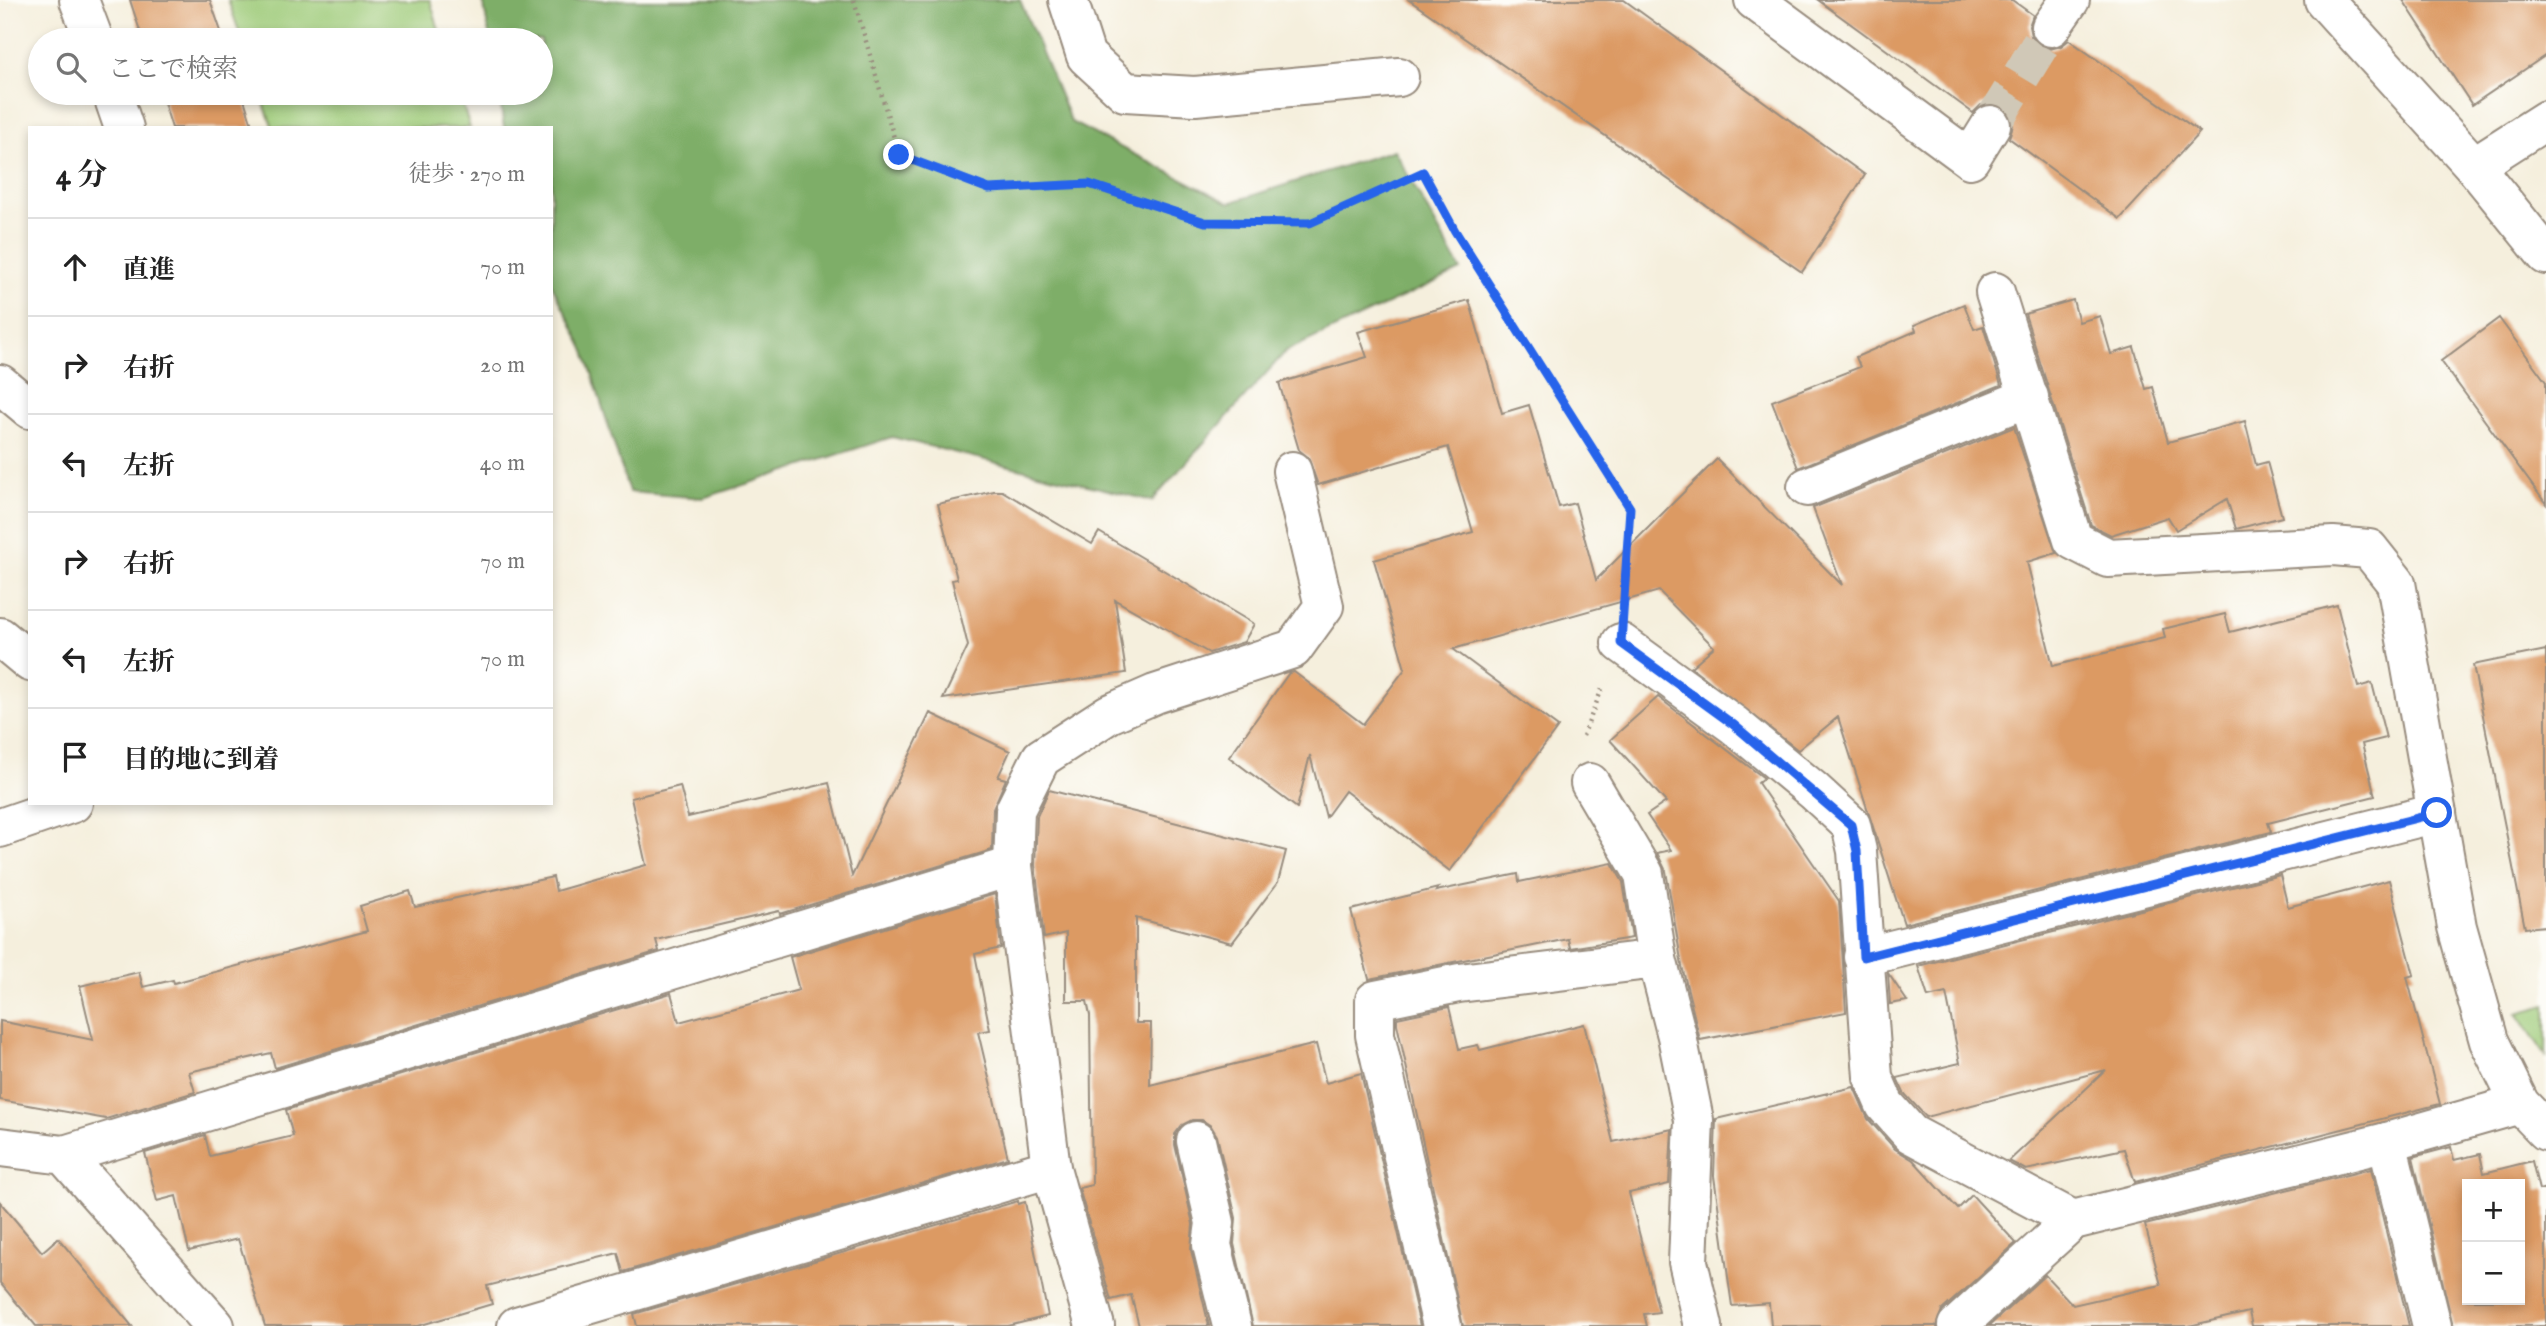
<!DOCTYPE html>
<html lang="ja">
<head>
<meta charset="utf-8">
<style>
	body { margin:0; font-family:"IM FELL English","Noto Serif JP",serif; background:#f6f6f6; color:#222 }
	.controls { position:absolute; right:21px; bottom:21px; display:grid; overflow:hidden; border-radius:0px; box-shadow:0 4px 10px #0003 }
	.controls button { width:63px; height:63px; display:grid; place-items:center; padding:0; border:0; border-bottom:2px solid #e0e0e0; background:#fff; color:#222; font:35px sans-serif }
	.stop { position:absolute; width:21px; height:21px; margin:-16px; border:5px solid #2563eb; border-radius:50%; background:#fff }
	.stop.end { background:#2563eb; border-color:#fff; box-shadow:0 2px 7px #0008 }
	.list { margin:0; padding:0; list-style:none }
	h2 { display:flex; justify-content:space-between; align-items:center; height:91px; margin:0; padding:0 28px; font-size:30px }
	h2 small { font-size:23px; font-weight:400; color:#767676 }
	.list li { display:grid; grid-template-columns:46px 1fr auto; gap:21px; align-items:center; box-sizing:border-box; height:98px; padding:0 28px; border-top:2px solid #e0e0e0 }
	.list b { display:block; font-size:26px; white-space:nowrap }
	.list em { font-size:23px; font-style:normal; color:#767676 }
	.icon { flex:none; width:38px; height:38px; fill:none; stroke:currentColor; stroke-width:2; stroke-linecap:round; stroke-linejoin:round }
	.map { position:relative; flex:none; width:2546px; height:1326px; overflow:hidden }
	.search { position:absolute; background:#fff; box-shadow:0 4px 10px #0003; left:28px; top:28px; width:525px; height:77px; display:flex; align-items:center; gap:18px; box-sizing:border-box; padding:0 24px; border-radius:38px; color:#767676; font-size:26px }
	.panel { position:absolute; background:#fff; box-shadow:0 4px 10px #0003; left:28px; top:126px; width:525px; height:679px; border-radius:0px }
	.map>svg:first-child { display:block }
	.green { fill:#9dca78; stroke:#6c7a4b; stroke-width:2 }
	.forest { fill:#7eae68; stroke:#5c6c43; stroke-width:2 }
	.building { fill:#dc9a64; fill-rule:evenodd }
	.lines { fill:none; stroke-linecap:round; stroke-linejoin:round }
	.minor-tunnel { stroke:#d0c8b7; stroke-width:38; stroke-dasharray:38 19; stroke-linecap:butt }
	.minor-casing { stroke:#988c7e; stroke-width:42 }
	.path { stroke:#988c7e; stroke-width:4.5; stroke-dasharray:2 5; stroke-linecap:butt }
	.minor { stroke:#fff; stroke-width:38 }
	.route { stroke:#2563eb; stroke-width:9 }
</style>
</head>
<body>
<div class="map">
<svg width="2546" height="1326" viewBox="0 0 2546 1326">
	<rect width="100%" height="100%" fill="#fdfcf7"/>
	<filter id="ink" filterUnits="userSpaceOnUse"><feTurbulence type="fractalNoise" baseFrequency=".0143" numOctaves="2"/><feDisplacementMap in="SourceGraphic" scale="14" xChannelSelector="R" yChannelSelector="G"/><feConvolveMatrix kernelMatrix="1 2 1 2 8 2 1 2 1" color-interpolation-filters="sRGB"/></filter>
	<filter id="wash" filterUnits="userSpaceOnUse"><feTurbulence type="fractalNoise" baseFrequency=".00686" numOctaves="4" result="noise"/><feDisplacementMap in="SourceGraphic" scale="28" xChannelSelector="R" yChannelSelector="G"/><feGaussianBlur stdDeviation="1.57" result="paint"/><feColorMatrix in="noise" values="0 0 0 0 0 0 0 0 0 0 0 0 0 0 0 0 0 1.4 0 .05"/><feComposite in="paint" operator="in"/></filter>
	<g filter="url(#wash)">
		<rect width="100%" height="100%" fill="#f5efdd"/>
		<g class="green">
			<path d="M228,0H430L442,40H242Z"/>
			<path d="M260,93H459L470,128H273Z"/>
			<path d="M2546,1005V1056L2517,1013Z"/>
		</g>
		<path class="forest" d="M483,0H1020L1071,122L1229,203L1394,150L1461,270L1286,351L1152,501L892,437L703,498L629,492L585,351L551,283V128H504L499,93H541V40H490Z"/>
		<g id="blocks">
			<g class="building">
				<path d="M130,0H210L224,40H143Z"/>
				<path d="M1409,0H1624L1865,175L1802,272Z"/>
				<path d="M1818,0H2012L2033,15L2029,26L2031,36L2038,44L2050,49L2061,46L2069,40L2200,132L2120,219L2009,138L2013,125L2011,115L2003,107L1991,103L1981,105L1973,113Z"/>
				<path d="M2403,0H2546V55L2472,105Z"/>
				<path d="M161,93H242L253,128H172Z"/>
				<path d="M1469,300L1502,413L1529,405L1559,507L1575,503L1596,580L1717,459L1842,585L1813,508L2014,427L2056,553L2027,562L2053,666L2165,638L2163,629L2225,614L2230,632L2337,605L2358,687L2372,683L2386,738L2362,744L2375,796L2268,823L2271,832L1904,924L1838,717L1798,750L1691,667L1714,647L1659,591L1453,649L1558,727L1450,871L1345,791L1326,817L1310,755L1297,808L1229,757L1289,673L1294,672L1363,724L1405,669L1374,560L1473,532L1448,447L1318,485L1308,457L1299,450L1279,383L1367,357L1358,332Z"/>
				<path d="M2073,300L2079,322L2100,316L2111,354L2134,347L2146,389L2153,387L2168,442L2245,421L2256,465L2267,462L2282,517L2236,529L2227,499L2176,530L2168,517L2111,535L2091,525L2025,314Z"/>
				<path d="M1964,304L1974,329L1983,326L2001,385L1798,468L1772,401L1860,367L1856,357L1916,331L1914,325Z"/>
				<path d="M2499,318L2546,382V504L2441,361Z"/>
				<path d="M994,491H1002L1092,544L1099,532L1254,624L1244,642L1209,653L1115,600L1126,673L943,699L968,646L952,580L957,579L938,504Z"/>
				<path d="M2546,650V926L2525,928L2473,665Z"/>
				<path d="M1658,697L1764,778L1758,783L1839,901L1846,1012L1700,1040L1682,966L1666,871L1657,853L1671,850L1647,815L1666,802L1610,740Z"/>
				<path d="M930,713L1010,751L998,777L1006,779L993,809L992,850L780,914L779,911L656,940L659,951L275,1068L271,1053L189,1072L195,1092L106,1119L0,1100V1021L93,1040L80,986L139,972L143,987L173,980L174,983L367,931L360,906L410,891L415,907L553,877L556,891L646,865L631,798L680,786L688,817L829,783L852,876Z"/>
				<path d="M1049,790L1286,851L1278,882L1232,943L1136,918V1023H1151L1150,1085L1316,1044L1326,1083L1361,1073L1420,1326H1253L1234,1244L1236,1218L1217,1136L1211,1126L1202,1120H1192L1182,1125L1175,1134V1145L1193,1224L1191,1250L1209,1326H1139L1131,1295L1111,1300L1079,1188L1092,1185L1090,1015L1087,1001H1066V933L1044,938L1035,865L1037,816Z"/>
				<path d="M1612,863L1623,882L1632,938L1570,948L1568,939L1369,979L1351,910L1438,888L1436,891L1518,874L1519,882Z"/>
				<path d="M2280,875L2288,907L2389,880L2414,975L2407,977L2440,1104L2135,1182L2124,1149L2026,1170L2009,1161L2106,1070L1926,1117L1904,1093L1897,1078L1960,1063L1946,993L1928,997L1918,966Z"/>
				<path d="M995,894L1001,948L975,954L990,1030L978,1032L1008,1158L623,1272L618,1253L487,1286L492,1304L418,1326H265L238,1239L189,1251L176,1196L157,1201L145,1153L205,1135L210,1156L293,1136L286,1110L671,993L679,1022L799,990L790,957Z"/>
				<path d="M1888,973L1907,1001L1890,1004Z"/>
				<path d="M1449,1007L1459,1049L1478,1045L1480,1050L1584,1024L1613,1142L1672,1129L1669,1184L1629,1193L1659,1312L1644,1314L1647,1326H1463L1397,1024V1018Z"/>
				<path d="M1854,1087L1868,1119L1895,1149L1913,1160L1958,1209L1972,1195L2016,1243L1942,1310L1936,1326H1771L1769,1303L1732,1306L1714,1176L1716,1119Z"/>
				<path d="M2451,1147L2454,1160L2480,1154L2484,1173L2532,1161L2539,1190L2546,1188V1326H2453L2413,1157ZM2467,1184H2520V1300H2467Z"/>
				<path d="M2371,1169L2409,1326H2252L2249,1312L2189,1326H1989L2045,1275L2073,1305L2161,1285L2145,1225Z"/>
				<path d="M1018,1201V1204L1025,1202L1048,1316L1008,1326H637L634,1314Z"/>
				<path d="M0,1202L42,1252L58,1238L132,1326H36L0,1283Z"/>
			</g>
		</g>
	</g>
	<g filter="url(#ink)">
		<use href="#blocks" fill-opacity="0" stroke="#988c7e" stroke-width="2"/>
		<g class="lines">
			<path class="minor-tunnel" d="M1991,125L2051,27"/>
			<defs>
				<g id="minor">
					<path d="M79,0L94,40"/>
					<path d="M1068,0L1086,56L1125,92L1195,96L1399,77"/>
					<path d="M1754,0L1970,159L1991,125"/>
					<path d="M2324,0L2474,166L2546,255"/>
					<path d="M2051,27L2070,0"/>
					<path d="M112,93L124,128"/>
					<path d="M2474,166L2546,120"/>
					<path d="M1995,292L2073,540L2108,558L2333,546L2369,549L2396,583L2457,927L2489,1041L2520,1104L2546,1131"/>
					<path d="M0,384L30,409"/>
					<path d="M1807,487L2029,397"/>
					<path d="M0,637L30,662"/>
					<path d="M1621,643L1734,725L1814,791L1851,825L1857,851L1873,1077L1885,1105L1911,1134L2073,1220"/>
					<path d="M1590,783L1644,874L1657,959"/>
					<path d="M0,828L73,803"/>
					<path d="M1863,957L2437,813"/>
					<path d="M1196,1141L1215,1223L1212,1245L1232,1326"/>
					<path d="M2387,1142L2432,1326"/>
					<path d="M0,1147L64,1155L215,1326"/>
					<path d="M64,1155L1013,866"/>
					<path d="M517,1326L1051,1168"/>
					<path d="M1095,1326L1051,1168L1013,866L1015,810L1041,758L1109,714L1155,694L1293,649L1324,606L1292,471"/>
					<path d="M1442,1326L1375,1035V1000L1459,983L1657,959L1677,1036L1694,1120L1688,1262L1703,1326"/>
					<path d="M1957,1326L2073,1220L2387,1142L2520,1104"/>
				</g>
			</defs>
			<use href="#minor" class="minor-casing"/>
			<g class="path">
				<path d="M854,0L899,155L989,189L1089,184L1205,222L1310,223L1423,172L1455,231L1631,508L1624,597"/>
				<path d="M1583,736L1602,689"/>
			</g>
			<use href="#minor" class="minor"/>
		</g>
	</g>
	<g class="lines" filter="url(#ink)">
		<path class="route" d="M899,155L989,189L1089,184L1205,222L1310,223L1423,172L1455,231L1630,508L1621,643L1734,725L1851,825L1857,851L1863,957L2437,813"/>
	</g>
</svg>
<div class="controls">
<button>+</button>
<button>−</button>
</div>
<div class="stop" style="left:2437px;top:813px"></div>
<div class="stop end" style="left:899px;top:155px"></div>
<div class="search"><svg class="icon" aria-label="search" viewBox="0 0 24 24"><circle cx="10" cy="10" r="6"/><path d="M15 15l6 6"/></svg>ここで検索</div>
<section class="panel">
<h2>4 分<small>徒歩 · 270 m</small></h2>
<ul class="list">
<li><svg class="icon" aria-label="ahead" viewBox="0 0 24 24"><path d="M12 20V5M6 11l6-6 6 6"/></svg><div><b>直進</b></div><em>70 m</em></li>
<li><svg class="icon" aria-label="right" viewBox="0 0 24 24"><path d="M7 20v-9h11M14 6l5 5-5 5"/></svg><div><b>右折</b></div><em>20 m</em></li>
<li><svg class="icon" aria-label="left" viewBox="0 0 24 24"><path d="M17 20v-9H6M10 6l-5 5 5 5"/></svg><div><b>左折</b></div><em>40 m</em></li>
<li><svg class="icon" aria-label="right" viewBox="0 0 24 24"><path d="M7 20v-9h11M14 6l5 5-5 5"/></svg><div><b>右折</b></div><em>70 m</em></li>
<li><svg class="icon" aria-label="left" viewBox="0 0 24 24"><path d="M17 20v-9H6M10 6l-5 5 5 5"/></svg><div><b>左折</b></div><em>70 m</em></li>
<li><svg class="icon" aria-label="arrive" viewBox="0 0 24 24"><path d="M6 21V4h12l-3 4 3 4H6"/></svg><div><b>目的地に到着</b></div></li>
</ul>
</section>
</div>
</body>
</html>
